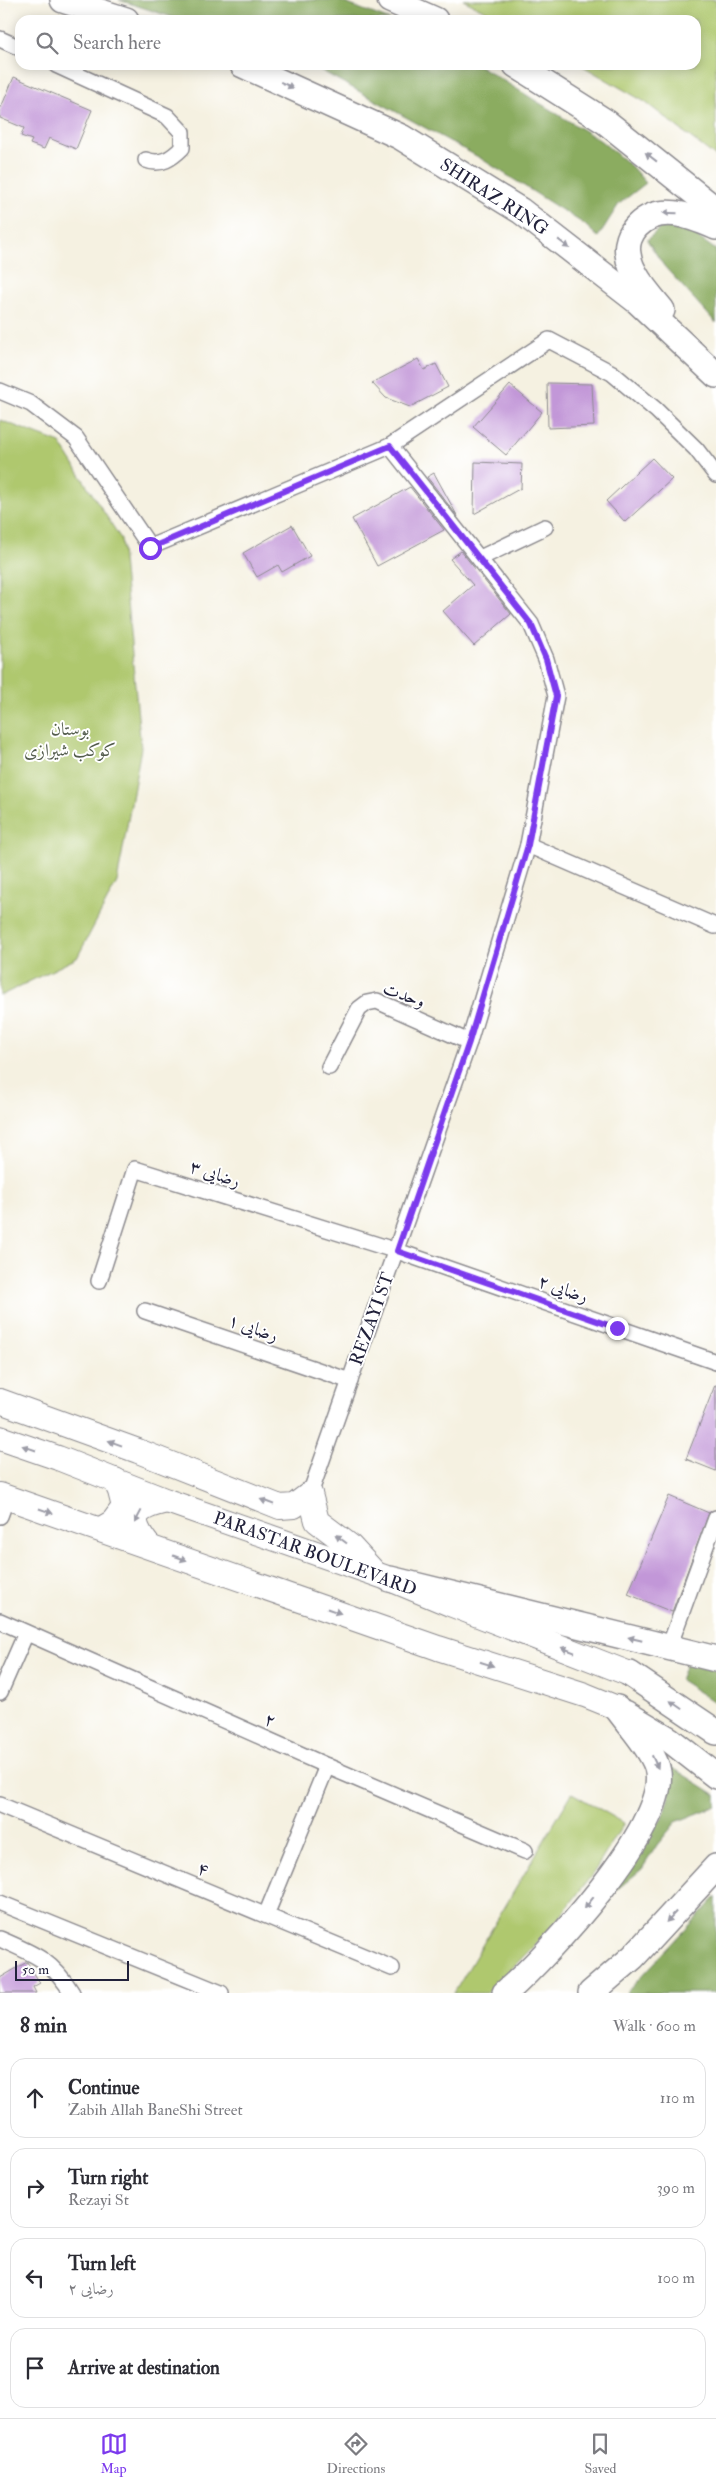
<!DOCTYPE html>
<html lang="en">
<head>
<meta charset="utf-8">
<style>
	body { margin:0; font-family:"IM FELL Double Pica",Amiri,serif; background:#f7f7f7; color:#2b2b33 }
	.scale { position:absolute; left:15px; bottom:12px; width:114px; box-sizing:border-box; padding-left:5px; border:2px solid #22223b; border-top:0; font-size:14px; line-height:18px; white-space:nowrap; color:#22223b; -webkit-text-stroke:4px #fff; paint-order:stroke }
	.stop { position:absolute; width:15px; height:15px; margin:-11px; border:4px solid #7c3aed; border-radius:50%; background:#fff }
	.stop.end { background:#7c3aed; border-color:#fff; box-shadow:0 1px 5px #0008 }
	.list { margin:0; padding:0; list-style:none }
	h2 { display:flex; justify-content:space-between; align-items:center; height:65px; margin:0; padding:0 20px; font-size:21px }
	h2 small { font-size:16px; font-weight:400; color:#7c7c81 }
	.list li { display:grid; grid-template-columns:32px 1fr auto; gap:15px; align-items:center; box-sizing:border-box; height:80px; margin:0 10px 10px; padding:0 10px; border:1px solid #e1e1e2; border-radius:15px }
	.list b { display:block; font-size:19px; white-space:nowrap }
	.list p { margin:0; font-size:16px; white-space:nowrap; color:#7c7c81 }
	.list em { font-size:16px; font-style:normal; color:#7c7c81 }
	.icon { flex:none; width:28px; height:28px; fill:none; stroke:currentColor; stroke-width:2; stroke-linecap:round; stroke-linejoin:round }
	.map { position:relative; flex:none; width:716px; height:1993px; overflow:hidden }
	.search { position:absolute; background:#fff; box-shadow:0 2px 12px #0003; left:15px; right:15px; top:15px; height:55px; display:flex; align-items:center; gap:12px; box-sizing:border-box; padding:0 18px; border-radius:15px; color:#7c7c81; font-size:19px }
	.sheet { height:425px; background:#fff }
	nav { display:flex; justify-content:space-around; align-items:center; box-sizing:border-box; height:70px; border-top:1px solid #e1e1e2; background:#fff; font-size:14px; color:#7c7c81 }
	nav a { display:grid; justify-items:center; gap:2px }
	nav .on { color:#7c3aed }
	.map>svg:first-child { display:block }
	.green { fill:#afc86e; stroke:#687554 }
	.forest { fill:#8bac61; stroke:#56674e }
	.building { fill:#c297d8 }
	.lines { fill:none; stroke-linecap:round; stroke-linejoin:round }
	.minor-casing { stroke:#8c8a8e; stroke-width:18 }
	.primary-casing { stroke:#8c8a8e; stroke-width:26 }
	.trunk-casing { stroke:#8c8a8e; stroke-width:28 }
	.minor { stroke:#fff; stroke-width:15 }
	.primary { stroke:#fff; stroke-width:24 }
	.trunk { stroke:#fff; stroke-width:25 }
	.oneway { fill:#9c9ca7 }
	.route { stroke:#7c3aed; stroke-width:6 }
	.labels { text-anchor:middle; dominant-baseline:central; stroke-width:4; stroke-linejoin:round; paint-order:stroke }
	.street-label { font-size:18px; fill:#22223b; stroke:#fff }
	.park-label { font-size:18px; fill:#535c4d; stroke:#fff }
</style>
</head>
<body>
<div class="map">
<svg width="716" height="1993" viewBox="0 0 716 1993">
	<rect width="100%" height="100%" fill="#fff"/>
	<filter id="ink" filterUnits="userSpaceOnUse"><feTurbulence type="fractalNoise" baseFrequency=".02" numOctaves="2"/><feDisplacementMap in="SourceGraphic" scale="10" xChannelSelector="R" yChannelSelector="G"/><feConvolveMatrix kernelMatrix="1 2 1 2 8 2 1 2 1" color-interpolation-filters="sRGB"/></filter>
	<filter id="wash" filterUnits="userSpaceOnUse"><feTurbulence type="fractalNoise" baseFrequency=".0096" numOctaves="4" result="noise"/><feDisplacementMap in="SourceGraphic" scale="20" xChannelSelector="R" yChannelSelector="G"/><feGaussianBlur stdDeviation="1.12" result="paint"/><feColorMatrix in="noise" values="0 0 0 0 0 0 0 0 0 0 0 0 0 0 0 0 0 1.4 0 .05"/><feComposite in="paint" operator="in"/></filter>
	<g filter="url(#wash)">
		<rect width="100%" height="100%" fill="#f5f1e1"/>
		<g class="green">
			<path d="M463,0H716V157L645,102L581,65H696V20H504Z"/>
			<path d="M0,420L60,443L121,539L141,748L117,882L77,958L0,996Z"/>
			<path d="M572,1793L624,1823L594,1872L555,1924L493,1988L487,1993H454Z"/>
		</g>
		<g class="forest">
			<path d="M119,0H337L390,20H181Z"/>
			<path d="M311,65H478L601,141L631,166L646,183L619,204L598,237L584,224L480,158Z"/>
			<path d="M661,227L685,228L716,250V323L664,266L647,240Z"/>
			<path d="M686,1664L716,1671V1703L680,1680Z"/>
			<path d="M665,1763L716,1795V1806L676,1822L657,1845L642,1869L615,1891L637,1853L663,1817L670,1792Z"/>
			<path d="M716,1897V1993H626Z"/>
		</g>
		<g id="blocks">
			<g class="building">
				<path d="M14,77L92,110L76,149L49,138L44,149L30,144L32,140L21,136L24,128L0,118V110Z"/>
				<path d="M418,359L424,370L436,364L448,387L410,407L386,398L372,383Z"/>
				<path d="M547,383L592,384L594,426L548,428Z"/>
				<path d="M510,385L542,412L506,455L473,427Z"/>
				<path d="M652,458L672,479L625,522L606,501Z"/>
				<path d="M475,462L522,464L521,488L474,514Z"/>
				<path d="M434,473L458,517L427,477Z"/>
				<path d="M410,487L444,530L377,566L352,519Z"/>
				<path d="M292,525L310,556L282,572L278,565L257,577L243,553Z"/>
				<path d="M461,551L511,614L474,646L443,611L473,585L450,559Z"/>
				<path d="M715,1385H716V1471L686,1459Z"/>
				<path d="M669,1496L709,1513L672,1612L628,1594Z"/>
				<path d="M27,1962L40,1983L33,1987L36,1993H0V1978Z"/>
			</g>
		</g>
	</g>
	<g filter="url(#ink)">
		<use href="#blocks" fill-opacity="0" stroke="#8c8a8e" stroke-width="1"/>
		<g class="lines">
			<defs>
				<g id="minor">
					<path d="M0,39L20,48"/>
					<path d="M56,65L167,116L182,132V148C172,158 161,166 146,160"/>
					<path d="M0,391L31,404L76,438L150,547L390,446L549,340L612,373L656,410L696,449L716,475"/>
					<path d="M480,558L545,527"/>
					<path d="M528,845L715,926"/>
					<path d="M329,1067L359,1009L367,1003L377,1001L469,1042"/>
					<path d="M99,1281L135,1169L397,1251L716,1362"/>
					<path d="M145,1311L350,1381"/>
					<path d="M310,1494L469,1042L528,845L556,696L546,659L531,624L390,446"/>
					<path d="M0,1516L7,1497"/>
					<path d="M0,1621L327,1766L525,1851"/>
					<path d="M669,1647L716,1518"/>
					<path d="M0,1692L26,1633"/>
					<path d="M0,1805L392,1968"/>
					<path d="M0,1903L221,1993"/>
					<path d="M266,1915L327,1766"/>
					<path d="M0,1939C34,1954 52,1960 72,1993"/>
				</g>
				<g id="primary">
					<path d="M0,1401L138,1451L280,1507L294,1506L310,1494"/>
					<path d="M0,1438L58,1458L167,1501L390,1579L450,1604L630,1674"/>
					<path d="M310,1494L317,1521L350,1546L373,1571"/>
					<path d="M0,1495L438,1648L585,1695L617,1708"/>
					<path d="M101,1529L113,1522L124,1507L120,1491L115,1480"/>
					<path d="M149,1546C126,1518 134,1508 167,1501"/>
				</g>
				<g id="trunk">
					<path d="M63,0L126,20"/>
					<path d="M390,0L435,20"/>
					<path d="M243,65L401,137L521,211L637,301L716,375"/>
					<path d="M516,65L606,122L716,210"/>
					<path d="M662,310C650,295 630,274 628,254C626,244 630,233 637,226C660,203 690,216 716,227"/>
					<path d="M390,1579L716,1659"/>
					<path d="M630,1674L716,1732"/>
					<path d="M625,1713L670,1740L716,1776"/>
					<path d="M505,1993C547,1956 667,1828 658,1772C656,1753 628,1724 617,1708"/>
					<path d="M591,1993L633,1957L716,1867"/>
				</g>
			</defs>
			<use href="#minor" class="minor-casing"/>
			<use href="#primary" class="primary-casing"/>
			<use href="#trunk" class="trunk-casing"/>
			<use href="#minor" class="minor"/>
			<use href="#primary" class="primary"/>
			<use href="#trunk" class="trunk"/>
		</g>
		<defs><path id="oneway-solid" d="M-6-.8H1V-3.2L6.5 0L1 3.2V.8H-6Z" transform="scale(1.25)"/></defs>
		<g class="oneway">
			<use href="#oneway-solid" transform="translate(287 85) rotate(25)"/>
			<use href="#oneway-solid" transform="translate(651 157) rotate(-142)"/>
			<use href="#oneway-solid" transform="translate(670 213) rotate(-179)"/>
			<use href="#oneway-solid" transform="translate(564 244) rotate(38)"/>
			<use href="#oneway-solid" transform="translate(115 1443) rotate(-160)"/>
			<use href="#oneway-solid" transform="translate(29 1448) rotate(-161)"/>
			<use href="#oneway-solid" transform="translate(267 1502) rotate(-159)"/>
			<use href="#oneway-solid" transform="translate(46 1511) rotate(19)"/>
			<use href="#oneway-solid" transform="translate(138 1517) rotate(118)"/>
			<use href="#oneway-solid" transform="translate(341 1539) rotate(-143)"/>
			<use href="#oneway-solid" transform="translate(180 1558) rotate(19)"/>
			<use href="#oneway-solid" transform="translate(334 1611) rotate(19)"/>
			<use href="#oneway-solid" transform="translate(635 1639) rotate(-166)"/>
			<use href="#oneway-solid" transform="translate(568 1650) rotate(-159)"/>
			<use href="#oneway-solid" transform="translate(487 1664) rotate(18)"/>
			<use href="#oneway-solid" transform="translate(676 1705) rotate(-145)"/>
			<use href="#oneway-solid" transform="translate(655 1762) rotate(65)"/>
			<use href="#oneway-solid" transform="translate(589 1903) rotate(128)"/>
			<use href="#oneway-solid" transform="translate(671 1917) rotate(133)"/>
		</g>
	</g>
	<g class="lines" filter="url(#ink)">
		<path class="route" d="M150,548L390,446L531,624L546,659L556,696L528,845L469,1042L397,1251L617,1328"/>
	</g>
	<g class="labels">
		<g class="street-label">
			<text transform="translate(494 197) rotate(33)">SHIRAZ RING</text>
			<text transform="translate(404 995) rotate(20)">وحدت</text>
			<text transform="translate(215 1174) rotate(18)">رضایی ۳</text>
			<text transform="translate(563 1289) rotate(19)">رضایی ۲</text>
			<text transform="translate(372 1319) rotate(-70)">REZAYI ST</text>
			<text transform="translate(253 1328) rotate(19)">رضایی ۱</text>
			<text transform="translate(315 1554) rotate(20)">PARASTAR BOULEVARD</text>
			<text transform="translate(270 1720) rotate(24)">۲</text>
			<text transform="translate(203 1869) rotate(22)">۴</text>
		</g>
		<g class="park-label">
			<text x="70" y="729">بوستان<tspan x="70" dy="21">کوکب شیرازی</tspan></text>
		</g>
	</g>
</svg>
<div class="scale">50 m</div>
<div class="stop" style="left:150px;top:548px"></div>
<div class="stop end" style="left:617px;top:1328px"></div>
<div class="search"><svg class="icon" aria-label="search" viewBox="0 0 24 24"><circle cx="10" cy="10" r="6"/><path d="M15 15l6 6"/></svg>Search here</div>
</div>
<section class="sheet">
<h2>8 min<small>Walk · 600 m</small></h2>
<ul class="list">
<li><svg class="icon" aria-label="ahead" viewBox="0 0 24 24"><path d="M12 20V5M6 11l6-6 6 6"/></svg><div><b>Continue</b><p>Zabih Allah BaneShi Street</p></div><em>110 m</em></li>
<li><svg class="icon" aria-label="right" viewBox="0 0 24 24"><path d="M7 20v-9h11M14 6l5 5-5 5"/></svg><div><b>Turn right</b><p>Rezayi St</p></div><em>390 m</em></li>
<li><svg class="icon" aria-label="left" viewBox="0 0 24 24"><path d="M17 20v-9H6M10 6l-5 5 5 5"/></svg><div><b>Turn left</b><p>رضایی ۲</p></div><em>100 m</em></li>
<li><svg class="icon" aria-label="arrive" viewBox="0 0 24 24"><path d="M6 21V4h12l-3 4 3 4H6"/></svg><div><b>Arrive at destination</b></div></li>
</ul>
</section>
<nav>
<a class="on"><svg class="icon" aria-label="map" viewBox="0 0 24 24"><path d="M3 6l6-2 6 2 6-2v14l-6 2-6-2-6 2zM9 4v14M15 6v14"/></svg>Map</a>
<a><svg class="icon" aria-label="directions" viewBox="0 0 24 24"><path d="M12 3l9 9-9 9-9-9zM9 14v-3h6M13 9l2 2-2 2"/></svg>Directions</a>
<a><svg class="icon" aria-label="saved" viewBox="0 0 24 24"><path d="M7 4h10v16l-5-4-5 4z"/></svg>Saved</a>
</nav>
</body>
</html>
